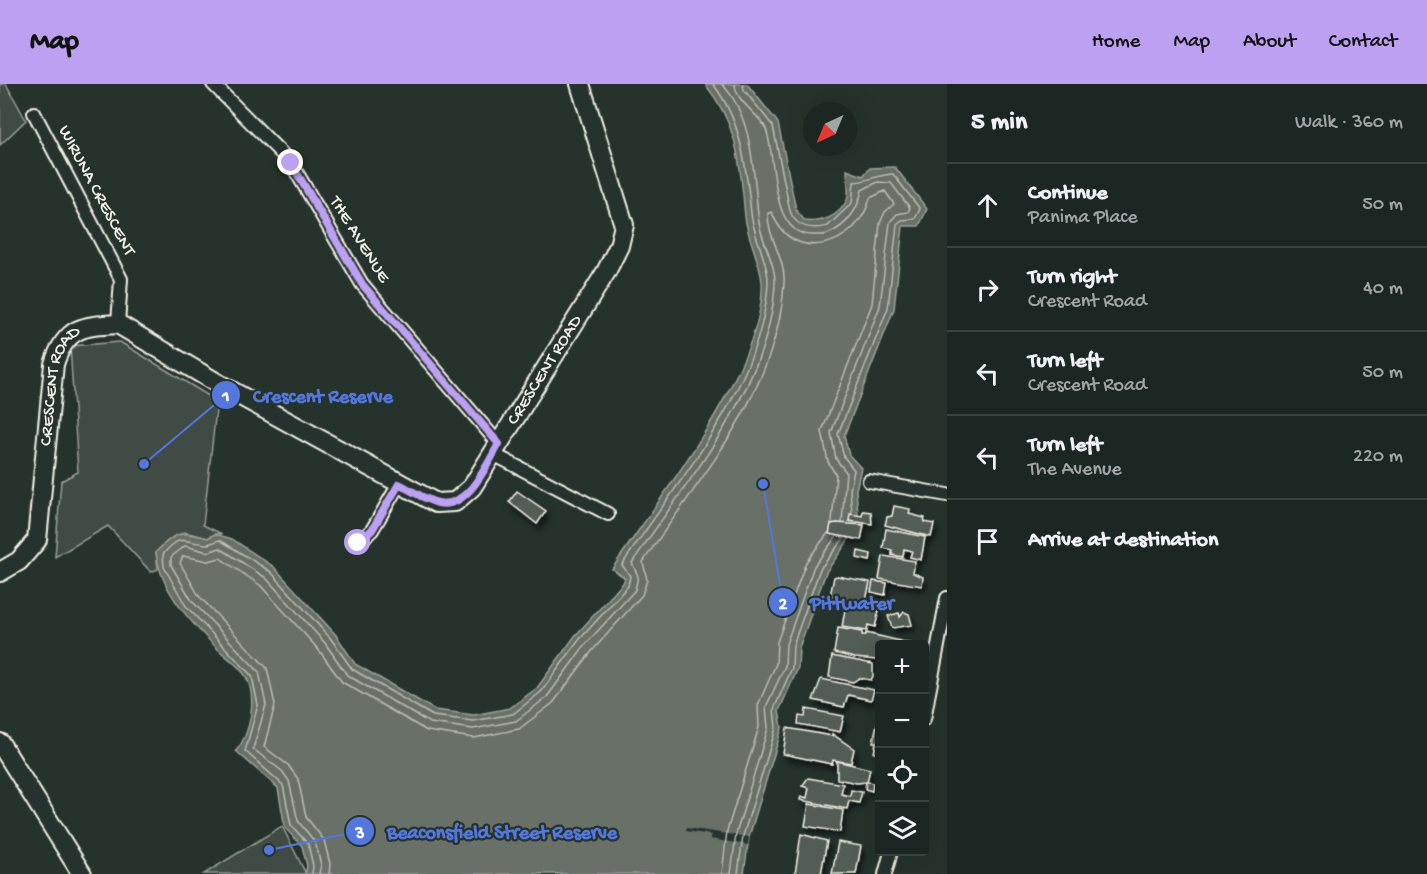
<!DOCTYPE html>
<html lang="en">
<head>
<meta charset="utf-8">
<style>
	body { margin:0; font-family:"Gochi Hand",sans-serif; background:#29322f; color:#f1f3f6 }
	.controls { position:absolute; right:18px; bottom:18px; display:grid; overflow:hidden; border-radius:6px; box-shadow:0 6px 24px #0002 }
	.controls button { width:54px; height:54px; display:grid; place-items:center; padding:0; border:0; border-bottom:2px solid #3a4340; background:#1c2622; color:#f1f3f6; font:30px sans-serif }
	.compass { position:absolute; left:803px; top:18px; width:54px; height:54px; border-radius:50%; background:#1c2622; box-shadow:0 6px 24px #0002; rotate:224deg }
	.stop { position:absolute; width:18px; height:18px; margin:-14px; border:4px solid #bca0f2; border-radius:50%; background:#fff }
	.stop.end { background:#bca0f2; border-color:#fff; box-shadow:0 2px 6px #0008 }
	.list { margin:0; padding:0; list-style:none }
	h2 { display:flex; justify-content:space-between; align-items:center; height:78px; margin:0; padding:0 24px; font-size:26px }
	h2 small { font-size:20px; font-weight:400; color:#a0a5a5 }
	.list li { display:grid; grid-template-columns:39px 1fr auto; gap:18px; align-items:center; box-sizing:border-box; height:84px; padding:0 24px; border-top:2px solid #3a4340 }
	.list b { display:block; font-size:22px; white-space:nowrap }
	.list p { margin:0; font-size:20px; white-space:nowrap; color:#a0a5a5 }
	.list em { font-size:20px; font-style:normal; color:#a0a5a5 }
	.icon { flex:none; width:33px; height:33px; fill:none; stroke:currentColor; stroke-width:2; stroke-linecap:round; stroke-linejoin:round }
	.map { position:relative; flex:none; width:947px; height:790px; overflow:hidden }
	header { display:flex; align-items:center; gap:36px; box-sizing:border-box; height:84px; padding:0 30px; background:#bca0f2; color:#111 }
	header strong { font-size:28px }
	nav { display:flex; gap:33px; margin-inline-start:auto; font-size:21px }
	main { display:flex }
	aside { flex:1; background:#1c2622 }
	.map>svg:first-child { display:block }
	.green { fill:#414b45; stroke:#9a9e96; stroke-width:1.5 }
	.water { fill:#676f68; stroke:#9fa39b; stroke-width:1.5 }
	.pier { fill:#26332d }
	.lines { fill:none; stroke-linecap:round; stroke-linejoin:round }
	.shore { stroke:#bcbdb5; stroke-width:1.5 }
	.building { fill:#525c55; stroke:#f4f1e8; stroke-width:1.5; filter:url(#shadow) }
	.street-casing { stroke:#f4f1e8; stroke-width:16 }
	.secondary-casing { stroke:#f4f1e8; stroke-width:22 }
	.street { stroke:#26332d; stroke-width:12 }
	.secondary { stroke:#26332d; stroke-width:18 }
	.route { stroke:#bca0f2; stroke-width:8 }
	.labels { text-anchor:middle; dominant-baseline:central; stroke-width:4.5; stroke-linejoin:round; paint-order:stroke }
	.street-label { font-size:18px; fill:#f4f1e8; stroke:#26332d }
	.leader { fill:none; stroke:#5377dc; stroke-width:2 }
	.callout-dot { fill:#5377dc; stroke:#26332d; stroke-width:2 }
	.mark-label { font-size:18px; text-anchor:middle; font-weight:bold; fill:#fff }
	.callout-label { font-size:20px; text-anchor:middle; font-weight:bold; fill:#5377dc; stroke:#26332d; stroke-width:4.5; stroke-linejoin:round; paint-order:stroke }
</style>
</head>
<body>
<header>
<strong>Map</strong>
<nav><a>Home</a><a>Map</a><a>About</a><a>Contact</a></nav>
</header>
<main>
<div class="map">
<svg width="947" height="790" viewBox="0 0 947 790">
	<defs>
		<filter id="shadow"><feDropShadow dx="3" dy="5" stdDeviation="3" flood-color="#0009"/></filter>
	</defs>
	<rect width="100%" height="100%" fill="#26332d"/>
	<filter id="ink" filterUnits="userSpaceOnUse"><feTurbulence type="fractalNoise" baseFrequency=".0167" numOctaves="2"/><feDisplacementMap in="SourceGraphic" scale="12" xChannelSelector="R" yChannelSelector="G"/><feConvolveMatrix kernelMatrix="1 2 1 2 8 2 1 2 1" color-interpolation-filters="sRGB"/></filter>
	<g filter="url(#ink)">
		<g class="green">
			<path d="M0,0H6L26,36L0,61Z"/>
			<path d="M120,258L217,317L203,441L222,450H215L208,454L184,448L156,468L158,485L151,488L108,442L55,473L61,397L78,388L70,262Z"/>
			<path d="M282,742L306,790H204Z"/>
		</g>
		<path class="water" d="M705,0H747L775,35L778,39L796,126L805,137C821,139 839,133 847,116C850,109 847,94 847,86L863,92L870,84L895,83L927,125L919,142H903L894,225L844,352L849,371L861,384L856,406L858,430L853,450L826,488L799,564L798,584L779,627L782,644L749,753L744,790H305L307,782L302,762L285,744L278,704L236,667C251,649 257,613 246,593C241,583 228,574 220,567C193,541 160,507 156,468C176,447 180,447 208,454L215,450L232,455L274,483L336,551L355,580L435,626L474,631L510,624L537,604L575,552L623,499L625,494L612,485C657,417 767,279 762,198C760,176 747,154 745,132C740,80 739,42 705,0Z"/>
		<path class="pier" d="M686,744L749,753L748,761L710,755L711,751L686,747Z"/>
		<g class="lines">
			<g class="shore">
				<path d="M735,0C736,19 759,29 766,45C777,75 769,151 812,151C818,151 825,152 830,149C849,140 858,125 862,106L878,98L891,99L910,124L908,128L897,130L890,138L880,222L831,349L836,375L846,388L842,438"/>
				<path d="M743,0L744,6L773,42L790,127C796,144 812,146 828,142L852,119L854,98C869,97 877,91 893,90L920,125L915,135L902,136L897,140L888,224L838,350L844,373L854,386L850,406L852,429"/>
				<path d="M312,790L313,782L308,760L291,741L283,701L245,667L258,621L252,592L186,522L164,483L163,470C182,449 182,458 206,460C212,460 215,457 220,456L271,488L331,555L352,585L433,632L473,637L513,630L541,608L579,556L628,502L630,492L622,481C676,398 762,303 768,200C769,180 753,151 751,129C746,83 742,37 713,0"/>
				<path d="M319,790L321,781L315,758L298,737L289,697L282,687L253,665L266,621L259,588L192,517L171,481V473L185,462L208,468L220,464L266,494L325,559L347,591L430,639L473,645L516,637L547,613L585,561L635,506L638,492L632,479C686,397 771,302 775,199C776,183 765,163 761,147C758,138 758,129 757,120C753,81 751,30 722,0"/>
				<path d="M329,790L330,780L324,756L306,733L298,695L288,681L264,663L275,621L267,584L199,512L180,479L183,472L208,477L220,474L260,501L318,565L342,598L427,647L474,654L519,645L553,619L592,567L642,511L647,496L643,478C699,394 779,306 784,199C786,175 767,153 768,129L772,128C791,183 859,162 870,114L885,107L894,120L885,128L880,139L872,220L822,347L828,378L836,391L832,438"/>
				<path d="M722,790L727,747L759,643L758,621L776,580L777,558L806,478L828,449"/>
				<path d="M731,790L736,750L768,644L766,623L785,582L786,560L814,482L836,453"/>
				<path d="M738,790L743,752L776,644L774,625L792,584L793,561L820,485L844,454"/>
			</g>
		</g>
		<g class="building">
			<path d="M517,407L546,427L537,440L509,418Z"/>
			<path d="M894,422L910,425L909,430L925,434L924,438L934,440L931,453L885,441L887,433L892,432Z"/>
			<path d="M863,427L871,428L872,440L849,437L850,430L862,432Z"/>
			<path d="M837,439L864,441L861,456L829,450L831,440Z"/>
			<path d="M886,445L925,453L921,476L910,473L912,467L904,465L903,473L892,471V466L883,464Z"/>
			<path d="M858,467L871,470L870,477L857,474Z"/>
			<path d="M883,472L915,477L913,489L923,493L922,502L879,495Z"/>
			<path d="M837,492L870,498L865,521L833,515L834,512H830L834,493Z"/>
			<path d="M873,497L887,499L885,511L871,508Z"/>
			<path d="M846,520L879,527L875,543L868,541L867,547L842,543Z"/>
			<path d="M904,528L909,530L912,541L892,544L888,532L899,529L900,533Z"/>
			<path d="M838,544L862,548V551H866V549L913,560H880L877,576L855,574L834,569Z"/>
			<path d="M832,572L873,580V592L871,596L859,594L853,598L829,593Z"/>
			<path d="M821,595L874,606L871,616L848,611L844,623L813,616Z"/>
			<path d="M806,625L844,632L840,648L798,640L799,632L805,633Z"/>
			<path d="M877,640H880V670L874,669L876,658H873Z"/>
			<path d="M787,644L832,652V650L854,665L851,679L833,676L832,680L783,670Z"/>
			<path d="M837,677L870,685L867,698L873,699L872,707L865,705L866,698L857,699L837,695Z"/>
			<path d="M808,694L843,700L841,710L850,712L851,706L862,708L859,719L849,717L847,725L800,716L801,712L807,714L809,704L802,702Z"/>
			<path d="M809,720L843,726L840,748L805,742Z"/>
			<path d="M801,750L827,757L821,790H795Z"/>
			<path d="M838,758L861,762L856,790H832Z"/>
		</g>
		<g class="lines">
			<defs>
				<g id="street">
					<path d="M213,0L291,79L362,200L499,360"/>
					<path d="M34,29L121,195L118,240"/>
					<path d="M493,370L608,430"/>
					<path d="M869,397L947,411"/>
					<path d="M358,459L372,446L399,400"/>
					<path d="M924,635L947,514"/>
					<path d="M885,790L891,768"/>
				</g>
				<g id="secondary">
					<path id="s1" d="M0,488L19,477L37,456L54,280C66,243 82,242 118,240L217,299L436,419L455,418L472,403L606,188L619,162L624,141L580,0"/>
					<path d="M0,659L82,790"/>
				</g>
			</defs>
			<use href="#street" class="street-casing"/>
			<use href="#secondary" class="secondary-casing"/>
			<use href="#street" class="street"/>
			<use href="#secondary" class="secondary"/>
		</g>
	</g>
	<g class="lines" filter="url(#ink)">
		<path class="route" d="M291,79L362,200L499,360C487,380 468,426 438,419C425,416 411,406 399,400L372,446L358,459"/>
	</g>
	<g class="labels">
		<g class="street-label">
			<text transform="translate(96 107) rotate(62)">WIRUNA CRESCENT</text>
			<text transform="translate(359 156) rotate(58)">THE AVENUE</text>
			<text stroke="none"><textPath href="#s1" startOffset="854">CRESCENT ROAD</textPath></text>
			<text stroke="none"><textPath href="#s1" startOffset="207">CRESCENT ROAD</textPath></text>
		</g>
	</g>
	<path class="leader" d="M144 380L226 311M763 400L783 518M269 766L360 747"/>
	<g class="callout-dot">
		<circle cx="144" cy="380" r="6"/>
		<circle cx="763" cy="400" r="6"/>
		<circle cx="269" cy="766" r="6"/>
		<circle cx="226" cy="311" r="15"/>
		<circle cx="783" cy="518" r="15"/>
		<circle cx="360" cy="747" r="15"/>
	</g>
	<g class="mark-label">
		<text x="226" y="317">1</text>
		<text x="783" y="525">2</text>
		<text x="360" y="754">3</text>
	</g>
	<g class="callout-label">
		<text x="323" y="318">Crescent Reserve</text>
		<text x="852" y="525">Pittwater</text>
		<text x="502" y="754">Beaconsfield Street Reserve</text>
	</g>
</svg>
<div class="controls">
<button>+</button>
<button>−</button>
<button><svg class="icon" aria-label="locate" viewBox="0 0 24 24"><circle cx="12" cy="12" r="6"/><path d="M12 2v4M12 18v4M2 12h4M18 12h4"/></svg></button>
<button><svg class="icon" aria-label="layers" viewBox="0 0 24 24"><path d="M12 4l9 5-9 5-9-5zM3 14l9 5 9-5"/></svg></button>
</div>
<svg class="compass" viewBox="-18 -18 36 36"><path d="M0-13l5 13h-10z" fill="#e53935"/><path d="M0 13l5-13h-10z" fill="#a0a5a5"/></svg>
<div class="stop" style="left:358px;top:459px"></div>
<div class="stop end" style="left:291px;top:79px"></div>
</div>
<aside>
<h2>5 min<small>Walk · 360 m</small></h2>
<ul class="list">
<li><svg class="icon" aria-label="ahead" viewBox="0 0 24 24"><path d="M12 20V5M6 11l6-6 6 6"/></svg><div><b>Continue</b><p>Panima Place</p></div><em>50 m</em></li>
<li><svg class="icon" aria-label="right" viewBox="0 0 24 24"><path d="M7 20v-9h11M14 6l5 5-5 5"/></svg><div><b>Turn right</b><p>Crescent Road</p></div><em>40 m</em></li>
<li><svg class="icon" aria-label="left" viewBox="0 0 24 24"><path d="M17 20v-9H6M10 6l-5 5 5 5"/></svg><div><b>Turn left</b><p>Crescent Road</p></div><em>50 m</em></li>
<li><svg class="icon" aria-label="left" viewBox="0 0 24 24"><path d="M17 20v-9H6M10 6l-5 5 5 5"/></svg><div><b>Turn left</b><p>The Avenue</p></div><em>220 m</em></li>
<li><svg class="icon" aria-label="arrive" viewBox="0 0 24 24"><path d="M6 21V4h12l-3 4 3 4H6"/></svg><div><b>Arrive at destination</b></div></li>
</ul>
</aside>
</main>
</body>
</html>
